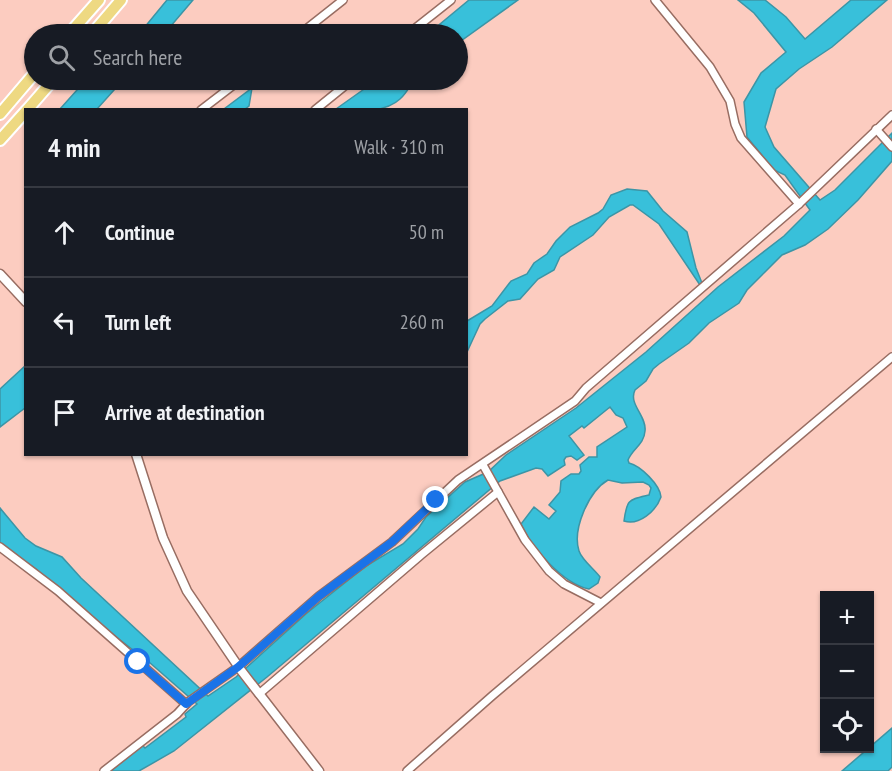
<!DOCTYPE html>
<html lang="en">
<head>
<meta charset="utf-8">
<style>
	body { margin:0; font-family:"PT Sans Narrow",sans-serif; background:#242831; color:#f1f3f6 }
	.controls { position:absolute; right:18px; bottom:18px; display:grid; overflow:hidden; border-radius:0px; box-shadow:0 2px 4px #0004 }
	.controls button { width:54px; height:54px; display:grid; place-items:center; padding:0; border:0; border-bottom:2px solid #363941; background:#171b24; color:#f1f3f6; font:30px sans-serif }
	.stop { position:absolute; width:18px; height:18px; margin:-14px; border:4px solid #1a73e8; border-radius:50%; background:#fff }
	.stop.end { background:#1a73e8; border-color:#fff; box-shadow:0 2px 6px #0008 }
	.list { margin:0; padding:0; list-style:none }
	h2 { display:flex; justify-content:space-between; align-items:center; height:78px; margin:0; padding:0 24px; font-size:26px }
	h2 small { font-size:20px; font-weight:400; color:#9ea1a6 }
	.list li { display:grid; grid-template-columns:39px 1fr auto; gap:18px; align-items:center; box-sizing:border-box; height:90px; padding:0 24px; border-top:2px solid #363941 }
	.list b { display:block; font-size:22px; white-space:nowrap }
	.list em { font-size:20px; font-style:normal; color:#9ea1a6 }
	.icon { flex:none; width:33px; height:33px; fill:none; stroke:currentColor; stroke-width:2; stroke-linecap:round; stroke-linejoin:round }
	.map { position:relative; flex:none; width:892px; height:771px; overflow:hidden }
	.search { position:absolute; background:#171b24; box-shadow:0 2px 4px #0004; left:24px; top:24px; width:444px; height:66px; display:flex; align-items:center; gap:15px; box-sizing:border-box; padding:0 21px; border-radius:33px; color:#9ea1a6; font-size:22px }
	.panel { position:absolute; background:#171b24; box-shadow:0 2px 4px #0004; left:24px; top:108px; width:444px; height:348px; border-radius:0px }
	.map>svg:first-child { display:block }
	.water { fill:#38c0da; stroke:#3c95a6; stroke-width:1.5 }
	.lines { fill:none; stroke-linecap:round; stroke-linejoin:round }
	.minor-casing { stroke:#986d62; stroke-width:10 }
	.tertiary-casing { stroke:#986d62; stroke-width:11 }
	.primary-casing { stroke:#fff; stroke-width:14 }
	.minor { stroke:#fff; stroke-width:7 }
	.tertiary { stroke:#fff; stroke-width:8 }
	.primary { stroke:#eed982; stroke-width:10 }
	.route { stroke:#1a73e8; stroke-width:8 }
</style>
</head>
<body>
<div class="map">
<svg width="892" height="771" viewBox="0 0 892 771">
	<rect width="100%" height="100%" fill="#fcccc0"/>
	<g class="water">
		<path d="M167,0H193L164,34H139Z"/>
		<path d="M469,0H518L458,43V34H428Z"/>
		<path d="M738,0H765L786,17L805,39L851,0H887L832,47L799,69L776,89L765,127L774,147L820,200L835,190L892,133V161L858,200L828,229L805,245L782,255L747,290L739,303L709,323L689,343L659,364L653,369L646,381L635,390C628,404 647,416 645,431C644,445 633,448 628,460L629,463C641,466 660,485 661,497C656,511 639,526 624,521C627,499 628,500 649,495L651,488L649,485L643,482L622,483L608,480C589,491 572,529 579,551C582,560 594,569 600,577L598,583L589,589C563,584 531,547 521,524L534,507L549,519L556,511L549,505L560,492L561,481L571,474H579L581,471L580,465L589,457H597V447L627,427L623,418L616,415L610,407L584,428L582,426L569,436L584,455L577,460L571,456L566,457L564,460L565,465L548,476L542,469L536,468L500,481L267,677L174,751L139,771H111L142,745L145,748L186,717L185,714L197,704L149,662L90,617L36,569L0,544V508L25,538L36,546L62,557L81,578L208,696L236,677L307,613L366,566L403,544L418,529L426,517L465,482L488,472L506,455L576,408L646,352L718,287L784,236L810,210L785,175L774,170L747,137L744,102L761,73L786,52L754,13Z"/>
		<path d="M86,80H123L97,109H60Z"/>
		<path d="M377,80H414C410,86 406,94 400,99C384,114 357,110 336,109Z"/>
		<path d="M252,88L249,106L245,109H224Z"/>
		<path d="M627,189L647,191L663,211L687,232L696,268L702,283L700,285L659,224L633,205H630L609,217L593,235L560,257L554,270L538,279L520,299L508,301L485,319L480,324L467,352V321L492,306L511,281L527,274L534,263L547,254L556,241L570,227L598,213L603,209L611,195Z"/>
		<path d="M25,366V408L0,427V389Z"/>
		<path d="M892,728V767L888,771H842Z"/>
	</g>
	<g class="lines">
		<defs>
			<g id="minor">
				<path d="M655,0L710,67L730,101L735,124L741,138L799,204"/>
				<path d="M300,34L343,0"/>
				<path d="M408,34L451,0"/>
				<path d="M201,110L240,80"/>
				<path d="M315,110L352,80"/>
				<path d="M876,129L892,147"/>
				<path d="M483,465L525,540L549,571L564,584L601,603"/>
				<path d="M0,547L58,591L186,704"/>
				<path d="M259,694L421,555L498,492"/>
				<path d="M104,771L177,714L188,702L238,667L319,596L392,542L458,480L575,401L586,388L799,204L892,115"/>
				<path d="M407,771L492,696L892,357"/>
			</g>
			<g id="tertiary">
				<path d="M0,274L26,302"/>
				<path d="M136,454L163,538L187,591L240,669L319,771"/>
			</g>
			<g id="primary">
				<path d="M69,34L99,0"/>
				<path d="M92,34L121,0"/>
				<path d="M27,110L53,80"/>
				<path d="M0,114L34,74"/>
				<path d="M0,140L26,111"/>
			</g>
		</defs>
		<use href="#minor" class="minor-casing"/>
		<use href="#tertiary" class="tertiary-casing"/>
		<use href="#primary" class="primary-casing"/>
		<use href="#minor" class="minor"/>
		<use href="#tertiary" class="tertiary"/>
		<use href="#primary" class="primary"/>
	</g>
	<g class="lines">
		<path class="route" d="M138,662L186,704L238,667L319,596L392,542L436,500"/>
	</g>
</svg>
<div class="controls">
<button>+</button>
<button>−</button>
<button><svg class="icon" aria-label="locate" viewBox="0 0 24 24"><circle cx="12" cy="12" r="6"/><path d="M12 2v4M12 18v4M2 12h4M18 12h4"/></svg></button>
</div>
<div class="stop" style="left:138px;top:662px"></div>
<div class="stop end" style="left:436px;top:500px"></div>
<div class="search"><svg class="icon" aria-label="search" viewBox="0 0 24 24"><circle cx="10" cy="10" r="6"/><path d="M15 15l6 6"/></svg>Search here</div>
<section class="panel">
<h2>4 min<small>Walk · 310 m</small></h2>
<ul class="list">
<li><svg class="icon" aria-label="ahead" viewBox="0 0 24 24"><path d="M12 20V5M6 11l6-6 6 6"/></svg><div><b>Continue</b></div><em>50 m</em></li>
<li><svg class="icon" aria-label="left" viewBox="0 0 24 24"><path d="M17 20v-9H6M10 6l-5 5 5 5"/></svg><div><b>Turn left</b></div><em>260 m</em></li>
<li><svg class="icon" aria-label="arrive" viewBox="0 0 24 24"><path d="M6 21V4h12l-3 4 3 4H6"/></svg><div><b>Arrive at destination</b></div></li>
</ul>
</section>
</div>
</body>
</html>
